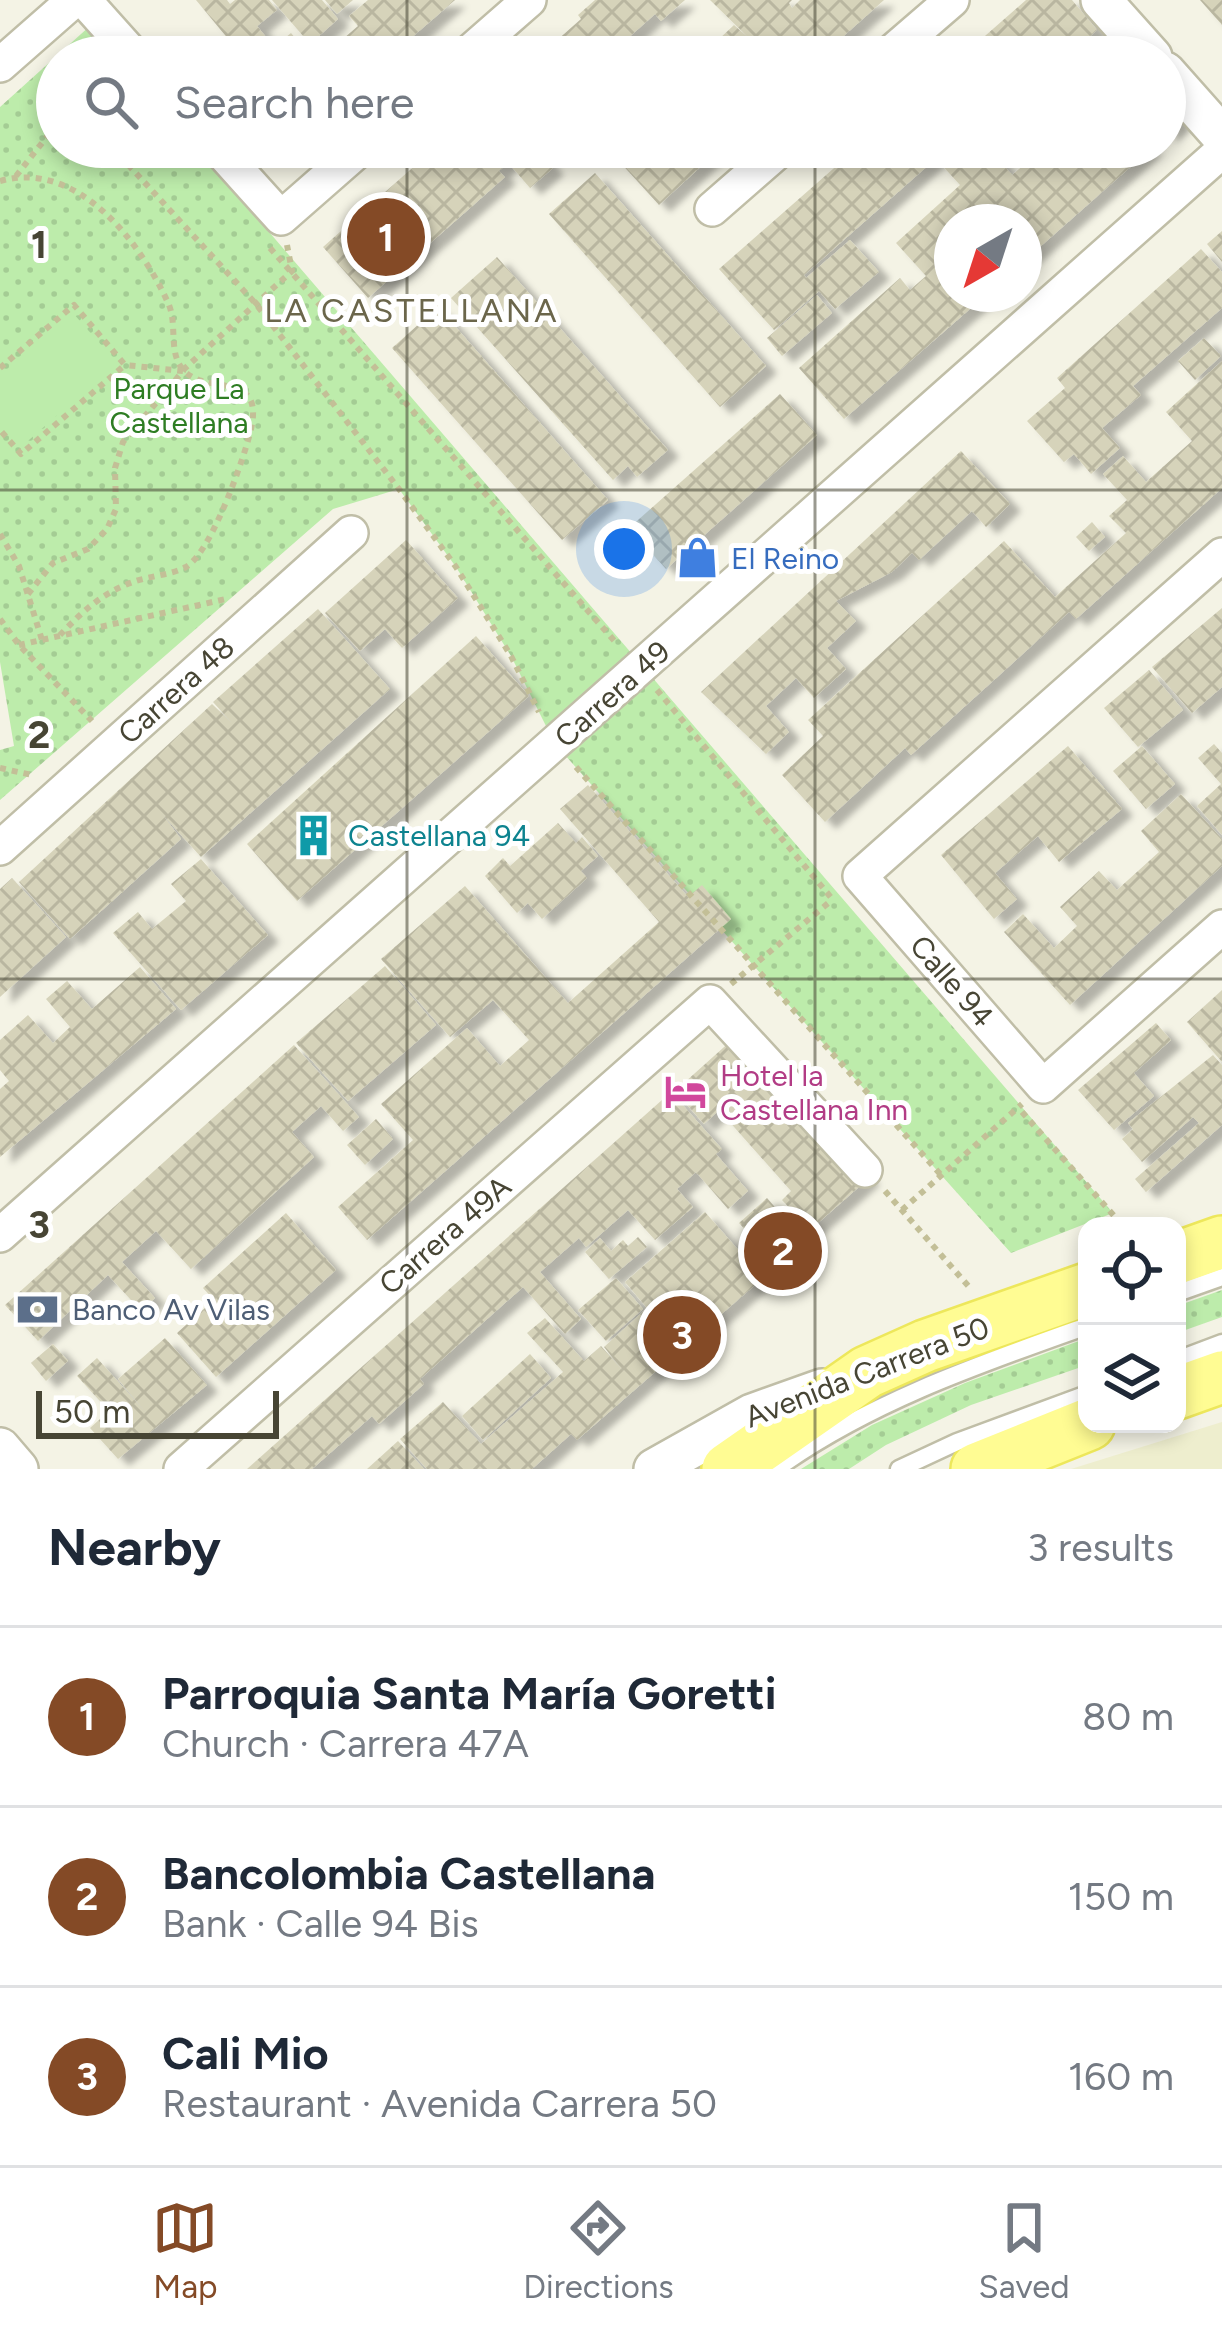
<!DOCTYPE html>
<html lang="en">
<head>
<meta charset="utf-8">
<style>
	body { margin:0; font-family:Figtree,sans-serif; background:#f2f2f3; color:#1f2937 }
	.controls { position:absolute; right:36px; bottom:36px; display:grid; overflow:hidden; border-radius:24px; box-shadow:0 6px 18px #0003 }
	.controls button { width:108px; height:108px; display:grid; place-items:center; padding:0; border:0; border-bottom:3px solid #e0e1e3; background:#fff; color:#1f2937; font:60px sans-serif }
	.compass { position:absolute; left:934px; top:204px; width:108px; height:108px; border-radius:50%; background:#fff; box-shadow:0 6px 18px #0003; rotate:219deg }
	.scale { position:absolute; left:36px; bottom:30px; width:243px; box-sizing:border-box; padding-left:12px; border:6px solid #474534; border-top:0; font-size:33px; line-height:42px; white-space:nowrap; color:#474534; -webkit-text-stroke:9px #fff; paint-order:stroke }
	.you { position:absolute; left:624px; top:549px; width:42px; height:42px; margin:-30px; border:9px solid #fff; border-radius:50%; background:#1a73e8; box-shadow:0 0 0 18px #1a73e833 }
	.badge { display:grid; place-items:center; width:78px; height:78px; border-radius:50%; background:#844a26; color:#fff; font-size:39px; font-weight:700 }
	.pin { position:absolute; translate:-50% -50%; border:6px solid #fff; box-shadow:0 3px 12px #0006 }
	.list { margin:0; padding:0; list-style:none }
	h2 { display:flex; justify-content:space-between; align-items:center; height:156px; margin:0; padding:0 48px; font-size:51px }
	h2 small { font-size:39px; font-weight:400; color:#747a83 }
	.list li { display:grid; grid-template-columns:78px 1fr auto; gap:36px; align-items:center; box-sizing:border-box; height:180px; padding:0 48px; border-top:3px solid #e0e1e3 }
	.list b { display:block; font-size:45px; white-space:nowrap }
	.list p { margin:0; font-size:39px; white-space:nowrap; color:#747a83 }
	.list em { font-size:39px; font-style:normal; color:#747a83 }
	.icon { flex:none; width:66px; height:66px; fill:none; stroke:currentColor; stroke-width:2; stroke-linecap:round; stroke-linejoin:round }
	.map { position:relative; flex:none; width:1222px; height:1469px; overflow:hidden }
	.search { position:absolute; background:#fff; box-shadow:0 6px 18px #0003; left:36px; right:36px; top:36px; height:132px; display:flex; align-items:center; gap:30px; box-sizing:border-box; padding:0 42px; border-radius:66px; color:#747a83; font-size:45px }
	.sheet { height:696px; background:#fff }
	nav { display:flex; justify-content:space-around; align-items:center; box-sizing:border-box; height:168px; border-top:3px solid #e0e1e3; background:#fff; font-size:33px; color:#747a83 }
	nav a { display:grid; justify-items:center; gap:6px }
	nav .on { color:#844a26 }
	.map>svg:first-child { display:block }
	.education { fill:#eeeece }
	.grass { fill:url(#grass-dots) }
	.garden { fill:#bdecab }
	.building { fill:url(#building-cross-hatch); filter:url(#shadow) }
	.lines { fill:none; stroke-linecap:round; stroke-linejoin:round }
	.service-casing { stroke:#c0bea7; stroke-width:21 }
	.minor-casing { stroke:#c0bea7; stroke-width:38 }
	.tertiary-casing { stroke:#c0bea7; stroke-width:44 }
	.primary-casing { stroke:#ede75b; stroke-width:56 }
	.path { stroke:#c3bf97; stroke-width:6; stroke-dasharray:6 6; stroke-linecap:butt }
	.service { stroke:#fff; stroke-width:16 }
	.minor { stroke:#fff; stroke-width:33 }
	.tertiary { stroke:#fff; stroke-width:39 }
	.primary { stroke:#fffc93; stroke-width:51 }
	.grid { fill:none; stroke:#474534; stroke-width:3; stroke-opacity:0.55 }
	.labels { text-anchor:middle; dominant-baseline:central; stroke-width:10; stroke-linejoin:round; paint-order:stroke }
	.park-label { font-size:30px; fill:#2e7d23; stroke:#fff }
	.shop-label { font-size:30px; fill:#366cbe; stroke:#fff; text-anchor:start }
	.street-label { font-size:30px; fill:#474534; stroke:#fff }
	.culture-label { font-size:30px; fill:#0d838f; stroke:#fff; text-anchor:start }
	.hotel-label { font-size:30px; fill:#b23c85; stroke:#fff; text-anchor:start }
	.service-label { font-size:30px; fill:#4e5e75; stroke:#fff; text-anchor:start }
	.neighbourhood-label { font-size:33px; letter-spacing:3px; fill:#6b664b; stroke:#fff }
	.grid-label { font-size:39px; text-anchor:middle; font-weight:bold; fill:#474534; stroke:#fff; stroke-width:10; stroke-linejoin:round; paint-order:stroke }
</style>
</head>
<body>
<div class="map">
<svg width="1222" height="1469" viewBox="0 0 1222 1469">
	<defs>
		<pattern id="grass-dots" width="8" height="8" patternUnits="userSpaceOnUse" patternTransform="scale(3)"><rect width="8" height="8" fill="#bdecab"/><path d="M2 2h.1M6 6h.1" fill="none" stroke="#a4cc94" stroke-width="1.8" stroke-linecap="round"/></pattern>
		<pattern id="building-cross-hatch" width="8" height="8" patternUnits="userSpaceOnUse" patternTransform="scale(3)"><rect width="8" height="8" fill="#d6d3ba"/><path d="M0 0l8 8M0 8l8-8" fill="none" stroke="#b9b6a0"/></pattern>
		<filter id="shadow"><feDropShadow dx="11" dy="7" stdDeviation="3" flood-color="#0004"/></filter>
	</defs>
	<rect width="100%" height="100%" fill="#f4f3e5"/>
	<path class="education" d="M1222,1422V1469H1071Z"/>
	<g class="grass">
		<path d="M91,25L119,57H57V147H196L1113,1213L1011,1253L555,744L511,656L456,567L399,489L333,509L0,800V750L14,746L0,662V107Z"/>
		<path d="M1222,1290V1317L1177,1333V1306Z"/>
		<path d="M1087,1338V1365L971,1405L886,1445L849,1469H801L872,1425L965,1383Z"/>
	</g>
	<path class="garden" d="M73,313L117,363L21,447L0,423V376Z"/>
	<g class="building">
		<path d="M196,0H227L230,4L235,0H269L277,10L257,26L274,47L291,33L306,51L303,57H243Z"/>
		<path d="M272,0H322L338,19L310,44Z"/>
		<path d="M325,0H353L337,14Z"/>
		<path d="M368,0H455L389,57H322L358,26L349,16Z"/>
		<path d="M595,0H685L661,21L655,14L610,54L613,57H538L581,19L578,15Z"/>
		<path d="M710,0H792L789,3L792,8L800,0H884L820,57H700L734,25L753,42Z"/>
		<path d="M1026,0H1072L1097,30L1081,44L1092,57H961Z"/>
		<path d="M1200,0H1222V25Z"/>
		<path d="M1165,104L1181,122L1165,136Z"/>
		<path d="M436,147H525L499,171L505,177L368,298L323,247Z"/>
		<path d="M535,147L553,168L530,188L511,166Z"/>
		<path d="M632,147H722L659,205L618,160Z"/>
		<path d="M858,147H949L804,275L806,278L850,240L879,272L835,309L819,291L774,330L719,269Z"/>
		<path d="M955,147H976L988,161L995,155L1012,175L1039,152L1035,147H1153L1024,261V222H952V294H987L844,419L799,368L900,278L910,290L926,276L896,243L960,185L939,162Z"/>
		<path d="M595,173L766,366L720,407L549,214Z"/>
		<path d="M1222,231V262L1207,244Z"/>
		<path d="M1201,249L1222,272V308L1133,386L1141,395L1102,428L1120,448L1091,474L1074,454L1064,462L1027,421L1065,388L1057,378Z"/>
		<path d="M497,257L668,450L637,477L628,466L613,480L451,298Z"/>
		<path d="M817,295L832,313L782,356L767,338Z"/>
		<path d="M438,307L608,500L562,540L392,348Z"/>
		<path d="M1204,338L1221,356L1195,380L1178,361Z"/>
		<path d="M1222,361V488L1076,619L1069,612L911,755L905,748L825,822L782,775L823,736L808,720L1004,541L1055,597L1126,533L1109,516L1127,500L1103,474L1123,456L1146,482L1192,441L1166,412Z"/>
		<path d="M780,394L817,435L666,569L629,528Z"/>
		<path d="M961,451L1010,504L986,527L972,511L919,560L912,553L892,572L836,601L856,621L827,648L846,669L814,698L796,678L766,706L789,732L766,754L701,692Z"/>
		<path d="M1092,522L1105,537L1089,551L1076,537Z"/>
		<path d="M406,540L458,598L402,648L385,629L360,651L325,613Z"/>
		<path d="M1222,608V687L1192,713L1152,667Z"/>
		<path d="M318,609L390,689L201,857L162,814L181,839L70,939L19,882L212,704L232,723L213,702Z"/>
		<path d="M476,636L529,696L297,901L247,844Z"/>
		<path d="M1149,670L1183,710L1138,747L1104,708Z"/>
		<path d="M1214,744L1222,753V835L1197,806L1221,784L1198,758Z"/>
		<path d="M1068,746L1122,809L1059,862L1038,836L995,873L1017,899L994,919L941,855Z"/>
		<path d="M1142,746L1175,784L1146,809L1113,771Z"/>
		<path d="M588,785L688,897L702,885L731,919L367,1240L338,1207L413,1140L381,1104L467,1028L500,1066L529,1040L493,1000L450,1037L381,959L465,886L568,1003L659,922L560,809Z"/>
		<path d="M1181,794L1222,839V866L1070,1005L1004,932L1023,914L1054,948L1077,926L1060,907L1099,871L1117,890L1159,852L1141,831Z"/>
		<path d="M558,823L576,843L582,837L598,856L581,871L587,878L542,919L528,903L517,913L485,876L503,858L510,866Z"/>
		<path d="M201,859L268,935L181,1010L113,933L138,912L152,929L186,901L171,884Z"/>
		<path d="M12,878L66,937L0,997V889Z"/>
		<path d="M385,966L436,1025L348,1101L296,1043Z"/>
		<path d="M140,967L176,1009L0,1157V1089L9,1081L0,1070V1040L28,1015L53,1043L70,1027L46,999L67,981L92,1009Z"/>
		<path d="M1222,990V1062L1187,1022Z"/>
		<path d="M1156,1023L1171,1040L1134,1073L1154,1096L1114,1130L1078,1090Z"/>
		<path d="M733,1039L869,1178L810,1230L782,1200L791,1191L719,1110L704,1124L675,1091Z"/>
		<path d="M294,1045L359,1117L343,1131L321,1106L292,1132L314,1157L191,1269L156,1231L122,1262L155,1298L141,1311L108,1275L38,1341L5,1305Z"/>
		<path d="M1213,1055L1222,1065V1125L1146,1192L1135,1179L1199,1123L1193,1117L1142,1162L1122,1139L1133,1129L1128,1123Z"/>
		<path d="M671,1092L722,1149L716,1154L748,1191L728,1209L696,1172L677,1189L693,1207L655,1240L628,1210L586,1247L579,1238L540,1272L581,1319L565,1334L523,1287L420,1379L424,1384L379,1424L372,1416L312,1469H247Z"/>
		<path d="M376,1119L393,1139L365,1165L347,1145Z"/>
		<path d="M767,1198L801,1237L774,1261L739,1223Z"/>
		<path d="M705,1212L763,1278L577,1440L571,1434L532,1469H427L400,1439L443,1402L481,1444L563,1372L527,1333L545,1318L584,1361L601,1346L624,1372L604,1347L647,1308L625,1282Z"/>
		<path d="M286,1213L336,1270L216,1377L177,1333L214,1300L203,1288Z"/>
		<path d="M638,1237L647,1247L609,1279L585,1252L600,1238L611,1251L623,1240L628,1246Z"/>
		<path d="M616,1278L643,1309L606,1341L578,1310Z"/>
		<path d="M165,1338L207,1385L118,1459L90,1428L109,1411L77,1376L97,1358L147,1414L118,1379Z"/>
		<path d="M53,1344L68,1361L46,1381L31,1363Z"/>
		<path d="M530,1354L551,1378L483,1440L462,1416Z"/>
		<path d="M398,1441L424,1469H367L377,1460Z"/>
	</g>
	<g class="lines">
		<defs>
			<g id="service">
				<path d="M1177,1293L1222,1277"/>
				<path d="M1177,1360L1222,1343"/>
				<path d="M776,1469C869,1402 980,1364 1087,1326"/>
				<path d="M899,1469L957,1442L1087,1394"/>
			</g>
			<g id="minor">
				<path d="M84,0L135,57"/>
				<path d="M464,57L529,0"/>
				<path d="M886,57L952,0"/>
				<path d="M0,65L74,0"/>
				<path d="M217,147L281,218L362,147"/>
				<path d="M712,209L783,147"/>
				<path d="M1222,555L860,876L1043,1086L1222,927"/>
				<path d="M0,848L351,533"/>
				<path d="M0,1235L1222,151"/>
				<path d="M181,1469L710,1002L865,1170"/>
			</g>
			<g id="tertiary">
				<path d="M1101,0L1152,57"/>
				<path d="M1165,72L1222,136"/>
				<path d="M0,1448L18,1469"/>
				<path d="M654,1469L752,1414L822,1389"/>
			</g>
			<g id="primary">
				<path d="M1177,1258L1222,1242"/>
				<path d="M1177,1393L1222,1377"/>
				<path d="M728,1469L867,1372L925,1346L1087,1289"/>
				<path d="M977,1469L1089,1424"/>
			</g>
		</defs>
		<use href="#service" class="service-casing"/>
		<use href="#minor" class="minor-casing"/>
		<use href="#tertiary" class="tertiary-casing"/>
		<use href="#primary" class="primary-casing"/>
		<g class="path">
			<path d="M112,147L256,304L399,489L456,567L511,656L539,712"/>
			<path d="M16,176L57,124"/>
			<path d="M0,181C77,159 141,242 169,305C177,325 169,350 181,367C204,400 270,364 249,437C241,466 211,552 186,567C171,575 149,576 133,582C102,593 83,611 60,635"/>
			<path d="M270,248L617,644"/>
			<path d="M0,368L74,305L125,365L21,454L0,430"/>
			<path d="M183,370L292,271L287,245"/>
			<path d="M0,534L19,566L42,640"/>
			<path d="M28,594L53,563L88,549L107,529L116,509L115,468L123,442L183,371L125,365"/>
			<path d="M0,619L19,645L92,721"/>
			<path d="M19,645L226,599"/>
			<path d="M657,690L834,901"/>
			<path d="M576,767L942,1176"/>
			<path d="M0,768L32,775"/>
			<path d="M731,984L832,900"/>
			<path d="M1022,1112L1123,1226"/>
			<path d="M885,1191L971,1289"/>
			<path d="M902,1210L1022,1104"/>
		</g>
		<use href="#service" class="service"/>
		<use href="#minor" class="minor"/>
		<use href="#tertiary" class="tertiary"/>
		<use href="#primary" class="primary"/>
	</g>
	<path class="grid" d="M407,0V57M815,0V57M407,147V1469M815,147V1469M0,490H1222M0,979H1222"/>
	<defs>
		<symbol id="shop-bare" viewBox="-9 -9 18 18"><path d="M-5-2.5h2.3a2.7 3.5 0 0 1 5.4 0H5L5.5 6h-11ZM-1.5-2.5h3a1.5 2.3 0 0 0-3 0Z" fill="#3f7fe0" stroke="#fff" stroke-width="2.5" paint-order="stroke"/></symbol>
		<symbol id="building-bare" viewBox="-9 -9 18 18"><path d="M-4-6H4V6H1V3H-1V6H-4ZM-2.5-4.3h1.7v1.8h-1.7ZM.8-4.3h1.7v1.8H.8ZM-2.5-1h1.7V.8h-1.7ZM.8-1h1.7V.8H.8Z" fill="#0f9aa8" stroke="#fff" stroke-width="2.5" paint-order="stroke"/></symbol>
		<symbol id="hotel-bare" viewBox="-9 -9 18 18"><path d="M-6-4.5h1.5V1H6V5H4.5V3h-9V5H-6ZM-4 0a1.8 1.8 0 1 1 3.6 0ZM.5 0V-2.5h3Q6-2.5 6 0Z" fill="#d1479c" stroke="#fff" stroke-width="2.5" paint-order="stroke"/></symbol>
		<symbol id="bank-bare" viewBox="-9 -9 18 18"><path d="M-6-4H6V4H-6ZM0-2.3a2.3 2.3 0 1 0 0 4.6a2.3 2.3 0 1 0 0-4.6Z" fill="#5c6f8a" stroke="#fff" stroke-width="2.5" paint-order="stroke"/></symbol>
	</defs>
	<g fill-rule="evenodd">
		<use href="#shop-bare" x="668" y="528" width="59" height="59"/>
		<use href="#building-bare" x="284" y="806" width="59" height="59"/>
		<use href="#hotel-bare" x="656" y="1062" width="59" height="59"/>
		<use href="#bank-bare" x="8" y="1280" width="59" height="59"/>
	</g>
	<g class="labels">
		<g class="park-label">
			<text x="179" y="388">Parque La<tspan x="179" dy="34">Castellana</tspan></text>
		</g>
		<g class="shop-label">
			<text x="731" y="558">El Reino</text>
		</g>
		<g class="street-label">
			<text transform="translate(176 690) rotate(-42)">Carrera 48</text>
			<text transform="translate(612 694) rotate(-42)">Carrera 49</text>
			<text transform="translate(952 981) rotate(49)">Calle 94</text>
			<text transform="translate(445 1235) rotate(-41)">Carrera 49A</text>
			<text transform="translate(867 1372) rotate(-21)">Avenida Carrera 50</text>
		</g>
		<g class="culture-label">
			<text x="348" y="835">Castellana 94</text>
		</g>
		<g class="hotel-label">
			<text x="720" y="1075">Hotel la<tspan x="720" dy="34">Castellana Inn</tspan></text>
		</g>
		<g class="service-label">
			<text x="72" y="1309">Banco Av Vilas</text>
		</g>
		<g class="neighbourhood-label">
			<text x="412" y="310">LA CASTELLANA</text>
		</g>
	</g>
	<g class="grid-label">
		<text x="39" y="258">1</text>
		<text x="39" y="748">2</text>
		<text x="39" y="1238">3</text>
	</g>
</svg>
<div class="controls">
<button><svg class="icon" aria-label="locate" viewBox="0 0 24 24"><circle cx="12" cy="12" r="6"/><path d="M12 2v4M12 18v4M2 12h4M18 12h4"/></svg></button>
<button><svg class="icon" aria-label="layers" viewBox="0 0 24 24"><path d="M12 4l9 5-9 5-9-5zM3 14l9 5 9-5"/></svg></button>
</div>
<svg class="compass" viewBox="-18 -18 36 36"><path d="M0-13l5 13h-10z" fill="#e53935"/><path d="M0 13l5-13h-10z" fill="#747a83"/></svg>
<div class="scale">50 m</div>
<div class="you"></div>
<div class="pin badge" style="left:386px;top:237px">1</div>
<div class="pin badge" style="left:783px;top:1251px">2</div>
<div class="pin badge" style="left:682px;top:1335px">3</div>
<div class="search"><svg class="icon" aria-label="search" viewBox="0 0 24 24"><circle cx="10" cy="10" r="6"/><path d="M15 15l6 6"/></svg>Search here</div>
</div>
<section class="sheet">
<h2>Nearby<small>3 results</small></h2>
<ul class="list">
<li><span class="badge">1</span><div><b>Parroquia Santa María Goretti</b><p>Church · Carrera 47A</p></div><em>80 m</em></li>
<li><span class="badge">2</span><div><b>Bancolombia Castellana</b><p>Bank · Calle 94 Bis</p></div><em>150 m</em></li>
<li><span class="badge">3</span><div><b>Cali Mio</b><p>Restaurant · Avenida Carrera 50</p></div><em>160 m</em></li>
</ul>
</section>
<nav>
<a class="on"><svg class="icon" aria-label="map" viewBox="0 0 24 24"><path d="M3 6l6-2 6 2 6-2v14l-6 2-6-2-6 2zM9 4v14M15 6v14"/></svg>Map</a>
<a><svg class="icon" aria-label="directions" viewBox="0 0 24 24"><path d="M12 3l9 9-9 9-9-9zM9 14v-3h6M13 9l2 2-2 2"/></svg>Directions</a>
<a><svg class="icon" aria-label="saved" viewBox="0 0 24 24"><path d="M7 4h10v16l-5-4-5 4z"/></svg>Saved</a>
</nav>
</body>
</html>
